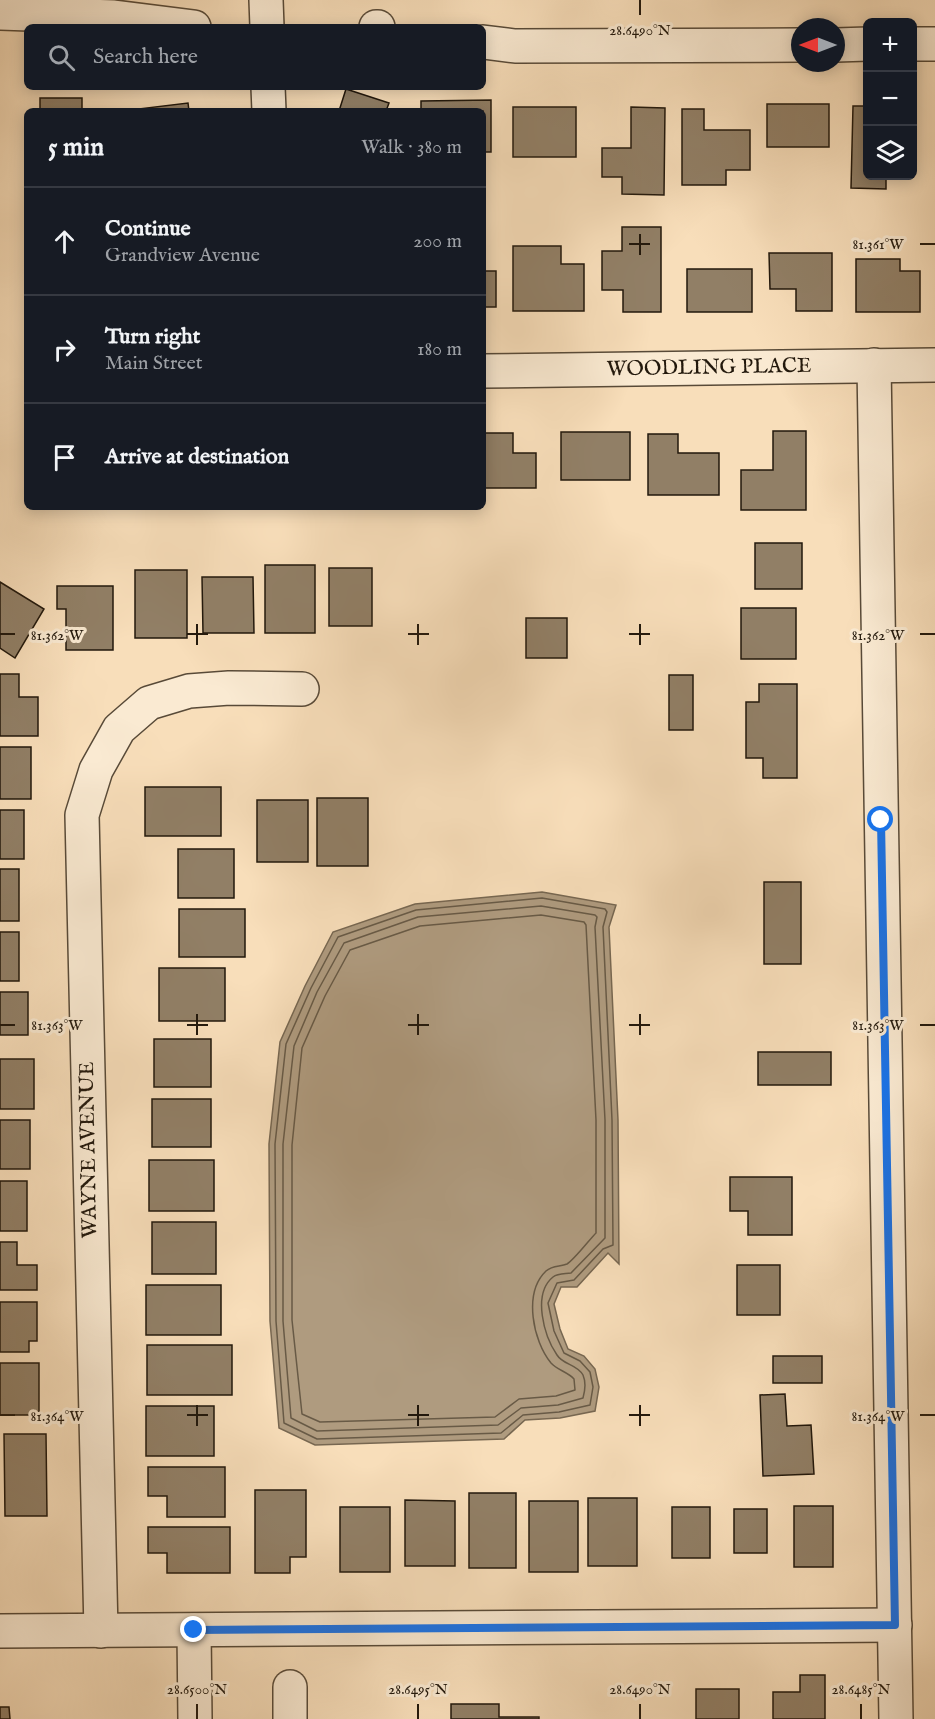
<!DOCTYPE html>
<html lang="en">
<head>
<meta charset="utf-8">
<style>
	body { margin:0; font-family:"IM FELL English",serif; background:#242831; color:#f1f3f6 }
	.controls { position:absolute; right:18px; top:18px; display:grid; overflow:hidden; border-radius:9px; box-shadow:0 3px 15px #0003 }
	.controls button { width:54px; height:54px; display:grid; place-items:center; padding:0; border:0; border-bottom:2px solid #363941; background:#171b24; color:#f1f3f6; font:30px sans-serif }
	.compass { position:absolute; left:791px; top:18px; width:54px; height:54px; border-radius:50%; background:#171b24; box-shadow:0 3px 15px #0003; rotate:270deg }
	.stop { position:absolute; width:18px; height:18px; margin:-14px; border:4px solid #1a73e8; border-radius:50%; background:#fff }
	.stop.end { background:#1a73e8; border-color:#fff; box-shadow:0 2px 6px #0008 }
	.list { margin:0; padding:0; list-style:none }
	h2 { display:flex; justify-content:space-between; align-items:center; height:78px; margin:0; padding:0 24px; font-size:26px }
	h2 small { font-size:20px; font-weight:400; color:#9ea1a6 }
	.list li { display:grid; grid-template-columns:39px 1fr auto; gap:18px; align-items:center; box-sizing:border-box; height:108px; padding:0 24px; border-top:2px solid #363941 }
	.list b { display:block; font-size:22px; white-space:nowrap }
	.list p { margin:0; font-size:20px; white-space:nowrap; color:#9ea1a6 }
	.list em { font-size:20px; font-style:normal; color:#9ea1a6 }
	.icon { flex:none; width:33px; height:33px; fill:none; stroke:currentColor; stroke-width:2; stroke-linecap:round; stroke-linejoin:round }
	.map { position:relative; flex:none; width:935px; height:1719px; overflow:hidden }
	.search { position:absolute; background:#171b24; box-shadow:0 3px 15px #0003; left:24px; top:24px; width:462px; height:66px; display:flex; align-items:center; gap:15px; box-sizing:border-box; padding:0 21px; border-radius:9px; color:#9ea1a6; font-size:22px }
	.panel { position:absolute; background:#171b24; box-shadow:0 3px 15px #0003; left:24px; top:108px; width:462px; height:402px; border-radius:9px }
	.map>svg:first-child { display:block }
	.water { fill:#af9b7f; stroke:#776751; stroke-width:1.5 }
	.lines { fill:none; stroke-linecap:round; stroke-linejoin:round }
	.shore { stroke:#685a46; stroke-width:1.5 }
	.building { fill:#917f66; stroke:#22180c; stroke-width:1.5 }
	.minor-casing { stroke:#584a38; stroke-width:36 }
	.minor { stroke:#faead2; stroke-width:33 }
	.route { stroke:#1a73e8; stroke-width:8 }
	.ticks { fill:none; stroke:#22180c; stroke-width:2 }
	.labels { text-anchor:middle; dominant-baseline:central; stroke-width:6; stroke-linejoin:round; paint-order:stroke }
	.street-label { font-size:21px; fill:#22180c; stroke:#faead2 }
	.ticks-label { font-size:15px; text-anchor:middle; fill:#22180c; stroke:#faead2; stroke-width:6; stroke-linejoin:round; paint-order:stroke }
</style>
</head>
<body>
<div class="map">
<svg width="935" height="1719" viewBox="0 0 935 1719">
	<rect width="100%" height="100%" fill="#f8deba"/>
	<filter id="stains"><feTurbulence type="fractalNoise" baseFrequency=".00333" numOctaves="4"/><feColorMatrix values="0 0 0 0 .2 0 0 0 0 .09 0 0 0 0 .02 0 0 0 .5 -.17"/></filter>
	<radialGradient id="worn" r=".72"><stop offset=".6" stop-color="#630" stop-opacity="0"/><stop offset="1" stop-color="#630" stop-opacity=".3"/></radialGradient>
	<path class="water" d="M542,892L616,905L609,927L618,1120L619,1264L608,1253L577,1287H561L554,1304L560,1329L568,1349L584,1356L595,1369L599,1387L595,1411L560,1418L525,1420L504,1439L315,1445L279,1428L270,1321L269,1144L280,1042L305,986L333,932L415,904Z"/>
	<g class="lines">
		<g class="shore">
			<path d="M542,898L605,909L607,912L603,927L612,1120L613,1245L603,1249L574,1280L557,1283L548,1303L554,1331L564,1353L580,1361L590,1372L593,1387L590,1405L559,1412L523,1415L501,1433L317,1439L284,1423L276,1321L275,1144L286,1044L311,988L338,937L416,910Z"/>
			<path d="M541,906L595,915L597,917L595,927L605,1120V1238L571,1273C565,1274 558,1273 553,1277C532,1294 544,1336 557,1355C563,1365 577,1364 583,1375C586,1382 585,1391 583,1398L558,1405L521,1408L498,1425L317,1431L291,1418L283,1321V1144L294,1046L317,992L344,943L418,917Z"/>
			<path d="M541,915L584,922L586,925L596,1120V1233C590,1239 574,1260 567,1264C560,1267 553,1265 546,1271C523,1293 533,1341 551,1363C557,1370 568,1372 574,1379L575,1390L556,1396L519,1399L495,1417L320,1422L302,1414L292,1320V1145L302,1048L325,996L350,950L420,926Z"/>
		</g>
	</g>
	<g class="building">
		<path d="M346,89L389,103L386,111H339Z"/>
		<rect x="40" y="98" width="42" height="13"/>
		<path d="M491,100V152H483V111H421V101Z"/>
		<path d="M188,103L189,111H139L138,109Z"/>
		<rect x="767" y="104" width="62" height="43"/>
		<path d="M853,106H868V176H886V189L851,188Z"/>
		<rect x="513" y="107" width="63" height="50"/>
		<path d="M631,107L665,108L664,195L622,194V177H602V148H631Z"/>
		<path d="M682,109H704V130H750V170H726V185H682Z"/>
		<path d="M622,227H661V312H623V290H602V251H622Z"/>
		<path d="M513,246H561V264H584V311H513Z"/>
		<path d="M769,253H832V311H796V289H770Z"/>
		<path d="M856,259H900V271H920V312H856Z"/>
		<rect x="687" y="269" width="65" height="43"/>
		<rect x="483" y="271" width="13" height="36"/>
		<path d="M773,431H806V510H741V470H773Z"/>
		<rect x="561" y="432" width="69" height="48"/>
		<path d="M483,433H513V453H536V488H483Z"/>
		<path d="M648,434H678V453H719V495H648Z"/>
		<rect x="755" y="543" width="47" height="46"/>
		<rect x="265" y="565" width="50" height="68"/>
		<rect x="329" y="568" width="43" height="58"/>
		<rect x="135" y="570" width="52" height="68"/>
		<path d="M202,577H253L254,633H203Z"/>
		<path d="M0,582L44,609L15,658L0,648Z"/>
		<path d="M57,586H113V650H66V609H57Z"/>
		<rect x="741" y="608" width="55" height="51"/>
		<rect x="526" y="618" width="41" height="40"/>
		<path d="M0,674H19V697H38V736H0Z"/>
		<rect x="669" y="675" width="24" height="55"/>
		<path d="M759,684H797V778H763V758H746V702H759Z"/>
		<rect x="0" y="747" width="31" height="52"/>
		<rect x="145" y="787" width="76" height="49"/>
		<rect x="317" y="798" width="51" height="68"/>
		<rect x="257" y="800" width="51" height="62"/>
		<rect x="0" y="810" width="24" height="49"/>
		<rect x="178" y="849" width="56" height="49"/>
		<rect x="0" y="869" width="19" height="52"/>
		<rect x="764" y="882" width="37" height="82"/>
		<rect x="179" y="909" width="66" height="48"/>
		<rect x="0" y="932" width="19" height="49"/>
		<rect x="159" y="968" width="66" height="53"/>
		<rect x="0" y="992" width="28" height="43"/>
		<rect x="154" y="1039" width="57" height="48"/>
		<rect x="758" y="1052" width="73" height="33"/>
		<rect x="0" y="1059" width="34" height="50"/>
		<rect x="152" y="1099" width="59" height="48"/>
		<rect x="0" y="1120" width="30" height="49"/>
		<rect x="149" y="1160" width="65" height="51"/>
		<path d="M730,1177H792V1235H748V1211H730Z"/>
		<rect x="0" y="1181" width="27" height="50"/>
		<rect x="152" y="1222" width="64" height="52"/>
		<path d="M0,1242H17V1265H37V1290H0Z"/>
		<rect x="737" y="1265" width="43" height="50"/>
		<rect x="146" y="1285" width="75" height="50"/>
		<path d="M0,1302H37V1341H29V1352H0Z"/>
		<rect x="147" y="1345" width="85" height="50"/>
		<rect x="773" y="1356" width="49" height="27"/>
		<rect x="0" y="1363" width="39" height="52"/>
		<path d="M785,1394L787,1426L811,1425L814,1474L763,1476L760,1395Z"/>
		<rect x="146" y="1406" width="68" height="50"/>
		<path d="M4,1434H46L47,1516H5Z"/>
		<path d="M148,1467H225V1517H167V1496H148Z"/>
		<path d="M255,1490H306V1557H290V1573H255Z"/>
		<rect x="469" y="1493" width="47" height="75"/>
		<rect x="588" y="1498" width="49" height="68"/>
		<path d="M405,1500L455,1501V1566H405Z"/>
		<rect x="529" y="1501" width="49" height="71"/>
		<rect x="794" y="1506" width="39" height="61"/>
		<rect x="340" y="1507" width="50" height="65"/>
		<rect x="672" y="1507" width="38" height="51"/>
		<rect x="734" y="1509" width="33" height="44"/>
		<path d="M148,1527H230V1573H167V1553H148Z"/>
		<path d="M800,1675H825V1719H773V1692H800Z"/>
		<rect x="696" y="1689" width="43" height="30"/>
		<path d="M451,1704H499V1717H539V1719H451Z"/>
		<path d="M0,1707H9L10,1719H0Z"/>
	</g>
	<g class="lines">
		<defs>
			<g id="minor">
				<path d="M266,0L267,27"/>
				<path d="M0,13L114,17L194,27"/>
				<path d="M376,27H378"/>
				<path d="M483,42L515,46L800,45"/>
				<path d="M912,44H935"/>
				<path d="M836,45L868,44"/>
				<path d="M268,87L269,111"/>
				<path d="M874,365L896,1719"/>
				<path d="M483,371L935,365"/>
				<path d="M194,1630L195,1719"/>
				<path d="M0,1631L895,1625"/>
				<path d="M101,1631L82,815L96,770L119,729L149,703L189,691L229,688L302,689"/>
				<path d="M290,1687V1719"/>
			</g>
		</defs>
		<use href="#minor" class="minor-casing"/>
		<use href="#minor" class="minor"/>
	</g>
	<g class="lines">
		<path class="route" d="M194,1630L895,1625L881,820"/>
	</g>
	<path class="ticks" d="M640,0V15M640,234V255M629,244H650M920,244H935M197,624V645M418,624V645M640,624V645M0,634H15M187,634H208M408,634H429M629,634H650M920,634H935M197,1014V1035M418,1014V1035M640,1014V1035M0,1025H15M187,1025H208M408,1025H429M629,1025H650M920,1025H935M197,1405V1426M418,1405V1426M640,1405V1426M0,1415H15M187,1415H208M408,1415H429M629,1415H650M920,1415H935M197,1704V1719M418,1704V1719M640,1704V1719M861,1704V1719"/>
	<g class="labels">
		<g class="street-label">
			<text transform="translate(709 368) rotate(-1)">WOODLING PLACE</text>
			<text transform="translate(89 1150) rotate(-91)">WAYNE AVENUE</text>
		</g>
	</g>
	<g class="ticks-label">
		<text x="640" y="35">28.6490°N</text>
		<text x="878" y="249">81.361°W</text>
		<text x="878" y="640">81.362°W</text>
		<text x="57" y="640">81.362°W</text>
		<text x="57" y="1030">81.363°W</text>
		<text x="878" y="1030">81.363°W</text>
		<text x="57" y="1421">81.364°W</text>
		<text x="878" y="1421">81.364°W</text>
		<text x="197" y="1694">28.6500°N</text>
		<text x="418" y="1694">28.6495°N</text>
		<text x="640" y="1694">28.6490°N</text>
		<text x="861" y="1694">28.6485°N</text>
	</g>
	<rect width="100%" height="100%" filter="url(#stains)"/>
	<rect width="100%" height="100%" fill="url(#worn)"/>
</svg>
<div class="controls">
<button>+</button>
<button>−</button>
<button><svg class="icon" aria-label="layers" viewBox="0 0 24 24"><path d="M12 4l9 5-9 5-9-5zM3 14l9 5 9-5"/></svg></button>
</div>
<svg class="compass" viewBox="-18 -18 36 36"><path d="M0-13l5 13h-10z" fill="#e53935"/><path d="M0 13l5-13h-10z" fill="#9ea1a6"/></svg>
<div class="stop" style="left:881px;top:820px"></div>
<div class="stop end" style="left:194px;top:1630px"></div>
<div class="search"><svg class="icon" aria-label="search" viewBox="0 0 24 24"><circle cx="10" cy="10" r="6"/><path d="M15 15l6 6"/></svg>Search here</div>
<section class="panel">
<h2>5 min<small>Walk · 380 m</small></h2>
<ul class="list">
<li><svg class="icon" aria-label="ahead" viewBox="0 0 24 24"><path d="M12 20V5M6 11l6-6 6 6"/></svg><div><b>Continue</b><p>Grandview Avenue</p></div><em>200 m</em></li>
<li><svg class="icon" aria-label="right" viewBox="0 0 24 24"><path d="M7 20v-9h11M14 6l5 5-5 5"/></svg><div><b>Turn right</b><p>Main Street</p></div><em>180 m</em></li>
<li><svg class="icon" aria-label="arrive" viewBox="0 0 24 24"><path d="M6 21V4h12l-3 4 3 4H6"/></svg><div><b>Arrive at destination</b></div></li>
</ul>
</section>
</div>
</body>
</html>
